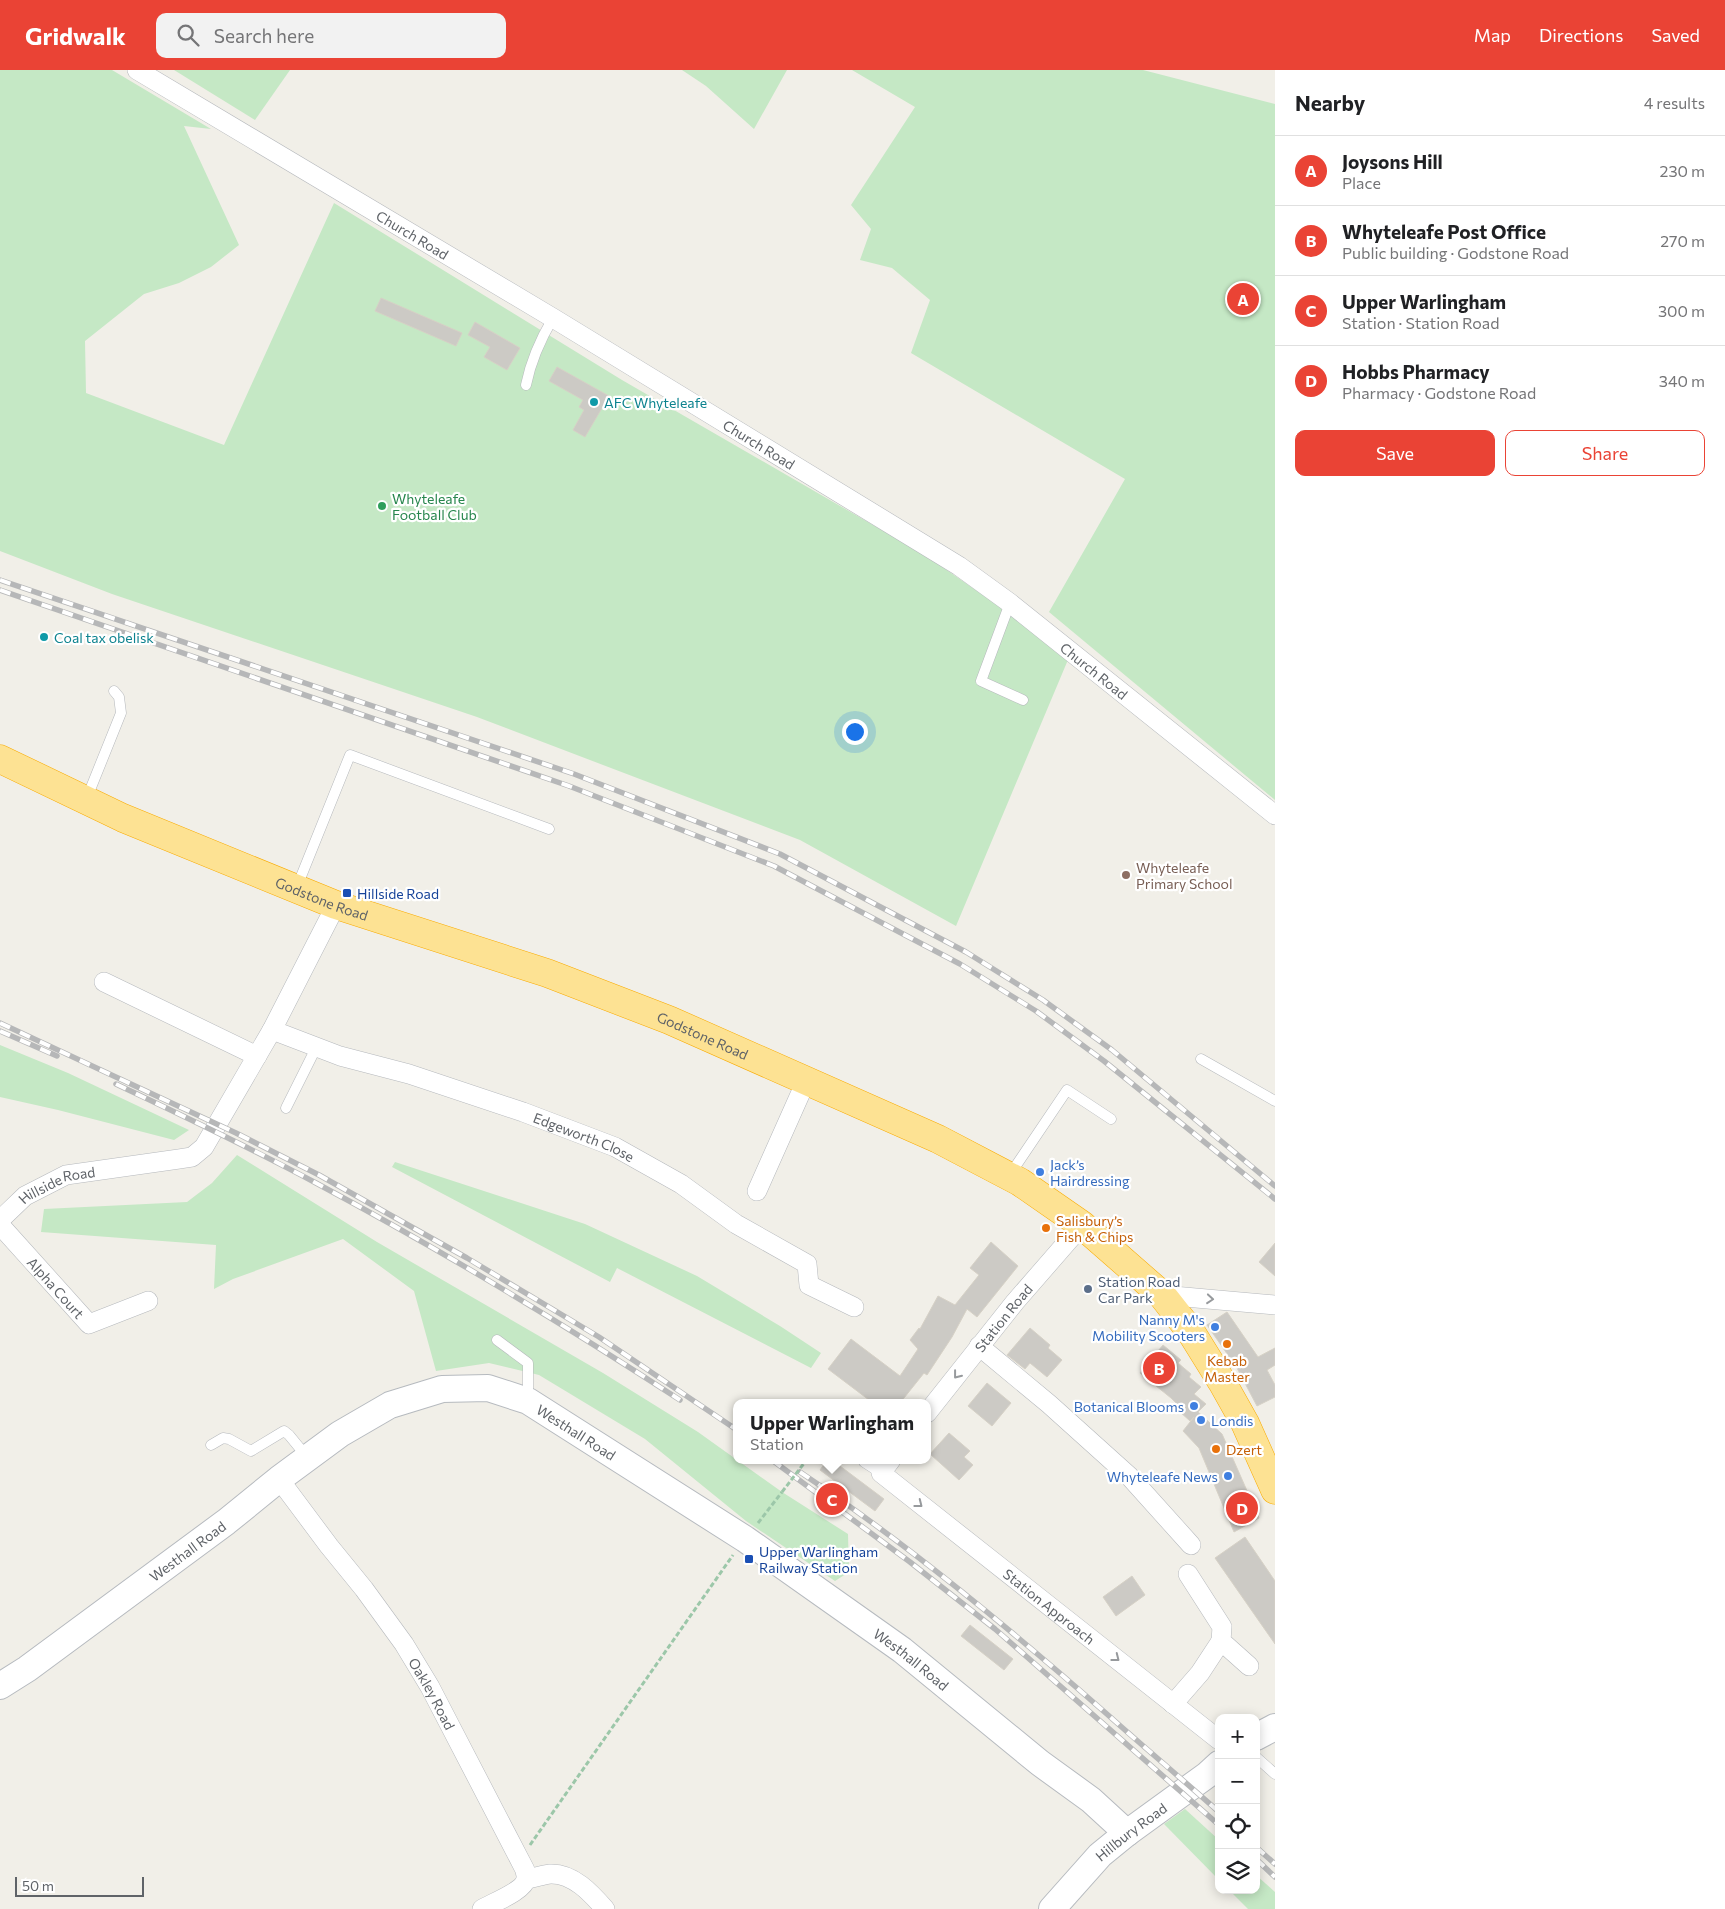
<!DOCTYPE html>
<html lang="en">
<head>
<meta charset="utf-8">
<style>
	body { margin:0; font-family:Commissioner,sans-serif; background:#f2f2f2; color:#202124 }
	.controls { position:absolute; right:15px; bottom:15px; display:grid; overflow:hidden; border-radius:10px; box-shadow:0 2px 12px #0003 }
	.controls button { width:45px; height:45px; display:grid; place-items:center; padding:0; border:0; border-bottom:1px solid #e0e0e0; background:#fff; color:#202124; font:25px sans-serif }
	.scale { position:absolute; left:15px; bottom:12px; width:129px; box-sizing:border-box; padding-left:5px; border:2px solid #5f6368; border-top:0; font-size:14px; line-height:18px; white-space:nowrap; color:#5f6368; -webkit-text-stroke:4px #fff; paint-order:stroke }
	.you { position:absolute; left:854px; top:661px; width:18px; height:18px; margin:-12px; border:4px solid #fff; border-radius:50%; background:#1a73e8; box-shadow:0 0 0 8px #1a73e833 }
	.badge { display:grid; place-items:center; width:32px; height:32px; border-radius:50%; background:#ea4335; color:#fff; font-size:16px; font-weight:700 }
	.pin { position:absolute; translate:-50% -50%; border:2px solid #fff; box-shadow:0 1px 5px #0006 }
	.popup { position:absolute; left:733px; top:1329px; width:198px; height:65px; box-sizing:border-box; display:grid; place-content:center; border-radius:10px; background:#fff; filter:drop-shadow(0 1px 4px #0005); font-size:16px; white-space:nowrap; color:#757577 }
	.popup b { font-size:19px; color:#202124 }
	.popup::after { content:''; position:absolute; left:50%; top:100%; margin-left:-10px; border:10px solid transparent; border-top-color:#fff }
	.list { margin:0; padding:0; list-style:none }
	h2 { display:flex; justify-content:space-between; align-items:center; height:65px; margin:0; padding:0 20px; font-size:21px }
	h2 small { font-size:16px; font-weight:400; color:#757577 }
	.list li { display:grid; grid-template-columns:32px 1fr auto; gap:15px; align-items:center; box-sizing:border-box; height:70px; padding:0 20px; border-top:1px solid #e0e0e0 }
	.list b { display:block; font-size:19px; white-space:nowrap }
	.list p { margin:0; font-size:16px; white-space:nowrap; color:#757577 }
	.list em { font-size:16px; font-style:normal; color:#757577 }
	.actions { display:flex; gap:10px; padding:15px 20px }
	.actions a { flex:1; padding:11px 0; border:1px solid #ea4335; border-radius:10px; text-align:center; font-size:18px; color:#ea4335 }
	.actions .main { background:#ea4335; color:#fff }
	.icon { flex:none; width:28px; height:28px; fill:none; stroke:currentColor; stroke-width:2; stroke-linecap:round; stroke-linejoin:round }
	.map { position:relative; flex:none; width:1275px; height:1839px; overflow:hidden }
	header { display:flex; align-items:center; gap:30px; box-sizing:border-box; height:70px; padding:0 25px; background:#ea4335; color:#fff }
	header strong { font-size:24px }
	nav { display:flex; gap:28px; margin-inline-start:auto; font-size:18px }
	.search { width:350px; height:45px; background:#f2f2f2; display:flex; align-items:center; gap:12px; box-sizing:border-box; padding:0 18px; border-radius:10px; color:#757577; font-size:19px }
	main { display:flex }
	aside { flex:1; background:#fff }
	.map>svg:first-child { display:block }
	.green { fill:#c5e8c5 }
	.building { fill:#cccac5; stroke:#d6d1c6 }
	.lines { fill:none; stroke-linecap:round; stroke-linejoin:round }
	.lane-casing { stroke:#b5b8bc; stroke-width:11 }
	.street-casing { stroke:#b5b8bc; stroke-width:20 }
	.secondary-casing { stroke:#b6babf; stroke-width:28 }
	.highway-casing { stroke:#f9ab00; stroke-width:29 }
	.path { stroke:#9cc7a9; stroke-width:3; stroke-dasharray:5 2.5; stroke-linecap:butt }
	.lane { stroke:#fff; stroke-width:10 }
	.street { stroke:#fff; stroke-width:19 }
	.secondary { stroke:#fff; stroke-width:26 }
	.highway { stroke:#fde293; stroke-width:28 }
	.rail-casing { stroke:#b6b7b8; stroke-width:5.5 }
	.rail { stroke:#fff; stroke-width:4; stroke-dasharray:11; stroke-linecap:butt }
	.path-bridge { stroke:#9cc7a9; stroke-width:3; stroke-dasharray:5 2.5; stroke-linecap:butt }
	.oneway { stroke:#979a9d }
	.culture-dot { fill:#0f9aa8; stroke:#fff; stroke-width:2 }
	.leisure-dot { fill:#2e9e5b; stroke:#fff; stroke-width:2 }
	.education-dot { fill:#8d6e63; stroke:#fff; stroke-width:2 }
	.transit-dot { fill:#1a4fb4; stroke:#fff; stroke-width:2 }
	.shop-dot { fill:#3f7fe0; stroke:#fff; stroke-width:2 }
	.food-dot { fill:#e8710a; stroke:#fff; stroke-width:2 }
	.service-dot { fill:#5c6f8a; stroke:#fff; stroke-width:2 }
	.labels { text-anchor:middle; dominant-baseline:central; stroke-width:4.5; stroke-linejoin:round; paint-order:stroke }
	.street-label { font-size:14px; fill:#5f6368; stroke:#fff }
	.culture-label { font-size:14px; fill:#0d838f; stroke:#fff; text-anchor:start }
	.leisure-label { font-size:14px; fill:#27864d; stroke:#fff; text-anchor:start }
	.education-label { font-size:14px; fill:#785e54; stroke:#fff; text-anchor:start }
	.transit-label { font-size:14px; fill:#164399; stroke:#fff; text-anchor:start }
	.shop-label { font-size:14px; fill:#366cbe; stroke:#fff; text-anchor:end }
	.food-label { font-size:14px; fill:#c56008; stroke:#fff; text-anchor:start }
	.service-label { font-size:14px; fill:#4e5e75; stroke:#fff; text-anchor:start }
</style>
</head>
<body>
<header>
<strong>Gridwalk</strong>
<div class="search"><svg class="icon" aria-label="search" viewBox="0 0 24 24"><circle cx="10" cy="10" r="6"/><path d="M15 15l6 6"/></svg>Search here</div>
<nav><a>Map</a><a>Directions</a><a>Saved</a></nav>
</header>
<main>
<div class="map">
<svg width="1275" height="1839" viewBox="0 0 1275 1839">
	<rect width="100%" height="100%" fill="#f1efe8"/>
	<g class="green">
		<path d="M0,0H112L211,59L184,56L239,175L211,197L179,213L144,224L85,271L86,323L224,375L334,133L622,310L925,485L1070,585L956,856L800,770L477,647L112,524L0,481Z"/>
		<path d="M174,0H290L255,50Z"/>
		<path d="M682,0H787L754,59L706,16Z"/>
		<path d="M852,0H1143L1275,34V730L1049,542L1125,409L911,283L930,230L892,198L860,190L871,159L851,135L915,37Z"/>
		<path d="M0,975L68,1003L189,1060L174,1070L58,1040L0,1027Z"/>
		<path d="M237,1085L377,1172L603,1303L698,1362L782,1422L848,1464L849,1502L835,1511L746,1451L645,1369L539,1305L489,1293L436,1301L414,1221L343,1169L233,1209L214,1219L216,1175L41,1162L44,1139L187,1132L212,1113Z"/>
		<path d="M395,1092L585,1154L697,1206L780,1256L821,1283L811,1298L617,1198L610,1212L392,1097Z"/>
		<path d="M1185,1739L1219,1770V1810L1164,1754Z"/>
		<path d="M1256,1805L1275,1822V1839H1248L1229,1820H1256Z"/>
	</g>
	<g class="building">
		<path d="M381,228L462,263L456,276L375,241Z"/>
		<path d="M475,252L520,278L507,300L484,287L490,277L468,265Z"/>
		<path d="M557,297L609,326L585,367L573,360L584,340L579,337L583,330L549,311Z"/>
		<path d="M991,1172L1018,1196L977,1247L967,1239L952,1267L927,1305L924,1303L900,1333H873L828,1299L851,1269L900,1306L918,1279L910,1270L919,1258L920,1259L938,1226L955,1235L979,1205L970,1198Z"/>
		<path d="M1275,1173V1206L1259,1192Z"/>
		<path d="M1227,1242L1258,1287L1275,1278V1295L1267,1300L1275,1315V1327L1257,1336L1237,1298L1207,1255Z"/>
		<path d="M1030,1258L1050,1275L1048,1278L1062,1290L1047,1307L1030,1293L1025,1299L1007,1285Z"/>
		<path d="M1163,1275L1181,1290L1178,1293L1191,1304L1189,1307L1201,1317L1194,1324L1206,1334L1198,1342L1222,1364L1259,1448L1234,1462L1199,1378L1183,1361L1194,1347L1190,1351L1179,1341L1182,1339L1171,1328L1140,1303Z"/>
		<path d="M987,1313L1011,1333L992,1356L968,1336Z"/>
		<path d="M949,1363L970,1381L964,1387L973,1395L959,1410L930,1384Z"/>
		<path d="M827,1390H832L884,1429L875,1441L820,1400Z"/>
		<path d="M1245,1467L1275,1511V1574L1215,1488Z"/>
		<path d="M1132,1506L1145,1525L1116,1546L1103,1527Z"/>
		<path d="M970,1555L1013,1589L1004,1600L961,1566Z"/>
	</g>
	<g class="lines">
		<defs>
			<g id="lane">
				<path d="M526,315C531,290 540,270 553,248"/>
				<path d="M1010,533L981,611L1023,630"/>
				<path d="M86,730L121,643L119,627L114,621"/>
				<path d="M296,819L350,685L549,759"/>
				<path d="M1201,989L1275,1031"/>
				<path d="M286,1038L316,978"/>
				<path d="M1009,1106L1067,1020L1111,1049"/>
				<path d="M497,1270L528,1293V1330"/>
				<path d="M211,1375L223,1368L229,1369L251,1381L284,1361L289,1365L307,1387"/>
				<path d="M864,1392L881,1403"/>
				<path d="M1256,1687L1275,1704"/>
			</g>
			<g id="street">
				<path id="s1" d="M137,0L553,248L959,496L1010,533L1275,745"/>
				<path d="M104,912L257,986"/>
				<path id="s2" d="M272,960L340,986L409,1004L523,1042L615,1077L681,1114L736,1154L807,1194L809,1215L854,1237"/>
				<path d="M757,1121L806,1011"/>
				<path id="s3" d="M0,1150L25,1126L66,1105L179,1089L192,1087L204,1077L272,960L336,835"/>
				<path id="s4" d="M0,1155L89,1254L148,1231"/>
				<path d="M1162,1225L1275,1235"/>
				<path d="M979,1276L1049,1334L1129,1406L1191,1475"/>
				<path id="s5" d="M927,1343L1015,1232L1082,1155"/>
				<path id="s6" d="M891,1390L881,1403L1219,1670"/>
				<path id="s7" d="M279,1409L329,1476L364,1519L404,1574L430,1617L525,1800C525,1803 527,1806 526,1809C524,1821 492,1833 482,1839"/>
				<path d="M1188,1504L1222,1557L1221,1571L1249,1596"/>
				<path d="M1173,1634L1200,1603L1221,1571"/>
				<path d="M526,1809C534,1808 542,1805 550,1804C573,1803 591,1823 605,1839"/>
			</g>
			<g id="secondary">
				<path id="s8" d="M0,1616L27,1599L226,1452L279,1409L340,1364L390,1335L442,1319L488,1318L528,1331L745,1469L902,1580L1040,1693L1091,1730L1127,1763"/>
				<path d="M1256,1667L1275,1657"/>
				<path id="s9" d="M1052,1839L1100,1785L1127,1763L1207,1705L1219,1694"/>
			</g>
			<g id="highway">
				<path id="s10" d="M0,689L123,748L336,835L547,903L669,950L938,1069L1020,1112L1082,1155L1162,1225L1191,1262L1222,1312L1245,1353L1275,1420"/>
			</g>
		</defs>
		<use href="#lane" class="lane-casing"/>
		<use href="#street" class="street-casing"/>
		<use href="#secondary" class="secondary-casing"/>
		<use href="#highway" class="highway-casing"/>
		<g class="path">
			<path d="M805,1392L806,1390"/>
			<path d="M758,1453L782,1422"/>
			<path d="M530,1775L733,1485"/>
		</g>
		<use href="#lane" class="lane"/>
		<use href="#street" class="street"/>
		<use href="#secondary" class="secondary"/>
		<use href="#highway" class="highway"/>
		<defs>
			<g id="rail">
				<path d="M0,510L574,704L780,784L966,882L1043,930L1112,980L1275,1116"/>
				<path d="M0,520L569,716L774,796L960,894L1036,941L1104,991L1275,1129"/>
				<path d="M0,953L236,1063L319,1105L467,1188L599,1267L737,1360"/>
				<path d="M0,961L57,986"/>
				<path d="M116,1014C183,1046 251,1078 316,1113C441,1180 562,1253 680,1330"/>
				<path d="M772,1390L910,1492L995,1559L1219,1755"/>
				<path d="M800,1402C909,1475 1010,1559 1108,1645C1145,1678 1182,1709 1219,1742"/>
				<path d="M1256,1777L1275,1794"/>
				<path d="M1256,1789L1275,1807"/>
			</g>
		</defs>
		<use href="#rail" class="rail-casing"/>
		<use href="#rail" class="rail"/>
		<path class="path-bridge" d="M782,1422L805,1392"/>
	</g>
	<defs><path id="oneway-chevron" d="M-2-3.5L2.5 0L-2 3.5" fill="none" stroke-width="1.6" stroke-linecap="round" stroke-linejoin="round" transform="scale(1.25)"/></defs>
	<g class="oneway">
		<use href="#oneway-chevron" transform="translate(1210 1229) rotate(5)"/>
		<use href="#oneway-chevron" transform="translate(957 1305) rotate(128)"/>
		<use href="#oneway-chevron" transform="translate(919 1434) rotate(38)"/>
		<use href="#oneway-chevron" transform="translate(1116 1588) rotate(38)"/>
	</g>
	<g class="culture-dot">
		<circle cx="594" cy="332" r="5"/>
		<circle cx="44" cy="567" r="5"/>
	</g>
	<circle class="leisure-dot" cx="382" cy="436" r="5"/>
	<circle class="education-dot" cx="1126" cy="805" r="5"/>
	<g class="transit-dot">
		<rect x="342" y="818" width="10" height="10" rx="2.5"/>
		<rect x="744" y="1484" width="10" height="10" rx="2.5"/>
	</g>
	<g class="shop-dot">
		<circle cx="1040" cy="1102" r="5"/>
		<circle cx="1215" cy="1257" r="5"/>
		<circle cx="1194" cy="1336" r="5"/>
		<circle cx="1201" cy="1350" r="5"/>
		<circle cx="1228" cy="1406" r="5"/>
	</g>
	<g class="food-dot">
		<circle cx="1046" cy="1158" r="5"/>
		<circle cx="1227" cy="1274" r="5"/>
		<circle cx="1216" cy="1379" r="5"/>
	</g>
	<circle class="service-dot" cx="1088" cy="1219" r="5"/>
	<g class="labels">
		<g class="street-label">
			<text stroke="none"><textPath href="#s1" startOffset="321">Church Road</textPath></text>
			<text stroke="none"><textPath href="#s1" startOffset="726">Church Road</textPath></text>
			<text stroke="none"><textPath href="#s1" startOffset="1131">Church Road</textPath></text>
			<text stroke="none"><textPath href="#s10" startOffset="351">Godstone Road</textPath></text>
			<text stroke="none"><textPath href="#s10" startOffset="756">Godstone Road</textPath></text>
			<text stroke="none"><textPath href="#s2" startOffset="330">Edgeworth Close</textPath></text>
			<text stroke="none"><textPath href="#s3" startOffset="69">Hillside Road</textPath></text>
			<text stroke="none"><textPath href="#s4" startOffset="84">Alpha Court</textPath></text>
			<text stroke="none"><textPath href="#s5" startOffset="122">Station Road</textPath></text>
			<text stroke="none"><textPath href="#s8" startOffset="681">Westhall Road</textPath></text>
			<text stroke="none"><textPath href="#s8" startOffset="231">Westhall Road</textPath></text>
			<text stroke="none"><textPath href="#s6" startOffset="231">Station Approach</textPath></text>
			<text stroke="none"><textPath href="#s8" startOffset="1086">Westhall Road</textPath></text>
			<text stroke="none"><textPath href="#s7" startOffset="264">Oakley Road</textPath></text>
			<text stroke="none"><textPath href="#s9" startOffset="111">Hillbury Road</textPath></text>
		</g>
		<g class="culture-label">
			<text x="604" y="332">AFC Whyteleafe</text>
			<text x="54" y="567">Coal tax obelisk</text>
		</g>
		<g class="leisure-label">
			<text x="392" y="428">Whyteleafe<tspan x="392" dy="16">Football Club</tspan></text>
		</g>
		<g class="education-label">
			<text x="1136" y="797">Whyteleafe<tspan x="1136" dy="16">Primary School</tspan></text>
		</g>
		<g class="transit-label">
			<text x="357" y="823">Hillside Road</text>
			<text x="759" y="1481">Upper Warlingham<tspan x="759" dy="16">Railway Station</tspan></text>
		</g>
		<g class="shop-label">
			<text x="1050" y="1094" text-anchor="start">Jack’s<tspan x="1050" dy="16">Hairdressing</tspan></text>
			<text x="1205" y="1249">Nanny M's<tspan x="1205" dy="16">Mobility Scooters</tspan></text>
			<text x="1184" y="1336">Botanical Blooms</text>
			<text x="1211" y="1350" text-anchor="start">Londis</text>
			<text x="1218" y="1406">Whyteleafe News</text>
		</g>
		<g class="food-label">
			<text x="1056" y="1150">Salisbury’s<tspan x="1056" dy="16">Fish &amp; Chips</tspan></text>
			<text x="1227" y="1290" text-anchor="middle">Kebab<tspan x="1227" dy="16">Master</tspan></text>
			<text x="1226" y="1379">Dzert</text>
		</g>
		<g class="service-label">
			<text x="1098" y="1211">Station Road<tspan x="1098" dy="16">Car Park</tspan></text>
		</g>
	</g>
</svg>
<div class="controls">
<button>+</button>
<button>−</button>
<button><svg class="icon" aria-label="locate" viewBox="0 0 24 24"><circle cx="12" cy="12" r="6"/><path d="M12 2v4M12 18v4M2 12h4M18 12h4"/></svg></button>
<button><svg class="icon" aria-label="layers" viewBox="0 0 24 24"><path d="M12 4l9 5-9 5-9-5zM3 14l9 5 9-5"/></svg></button>
</div>
<div class="scale">50 m</div>
<div class="you"></div>
<div class="pin badge" style="left:1243px;top:229px">A</div>
<div class="pin badge" style="left:1159px;top:1298px">B</div>
<div class="pin badge" style="left:832px;top:1429px">C</div>
<div class="popup"><b>Upper Warlingham</b>Station</div>
<div class="pin badge" style="left:1242px;top:1438px">D</div>
</div>
<aside>
<h2>Nearby<small>4 results</small></h2>
<ul class="list">
<li><span class="badge">A</span><div><b>Joysons Hill</b><p>Place</p></div><em>230 m</em></li>
<li><span class="badge">B</span><div><b>Whyteleafe Post Office</b><p>Public building · Godstone Road</p></div><em>270 m</em></li>
<li><span class="badge">C</span><div><b>Upper Warlingham</b><p>Station · Station Road</p></div><em>300 m</em></li>
<li><span class="badge">D</span><div><b>Hobbs Pharmacy</b><p>Pharmacy · Godstone Road</p></div><em>340 m</em></li>
</ul>
<div class="actions"><a class="main">Save</a><a>Share</a></div>
</aside>
</main>
</body>
</html>
